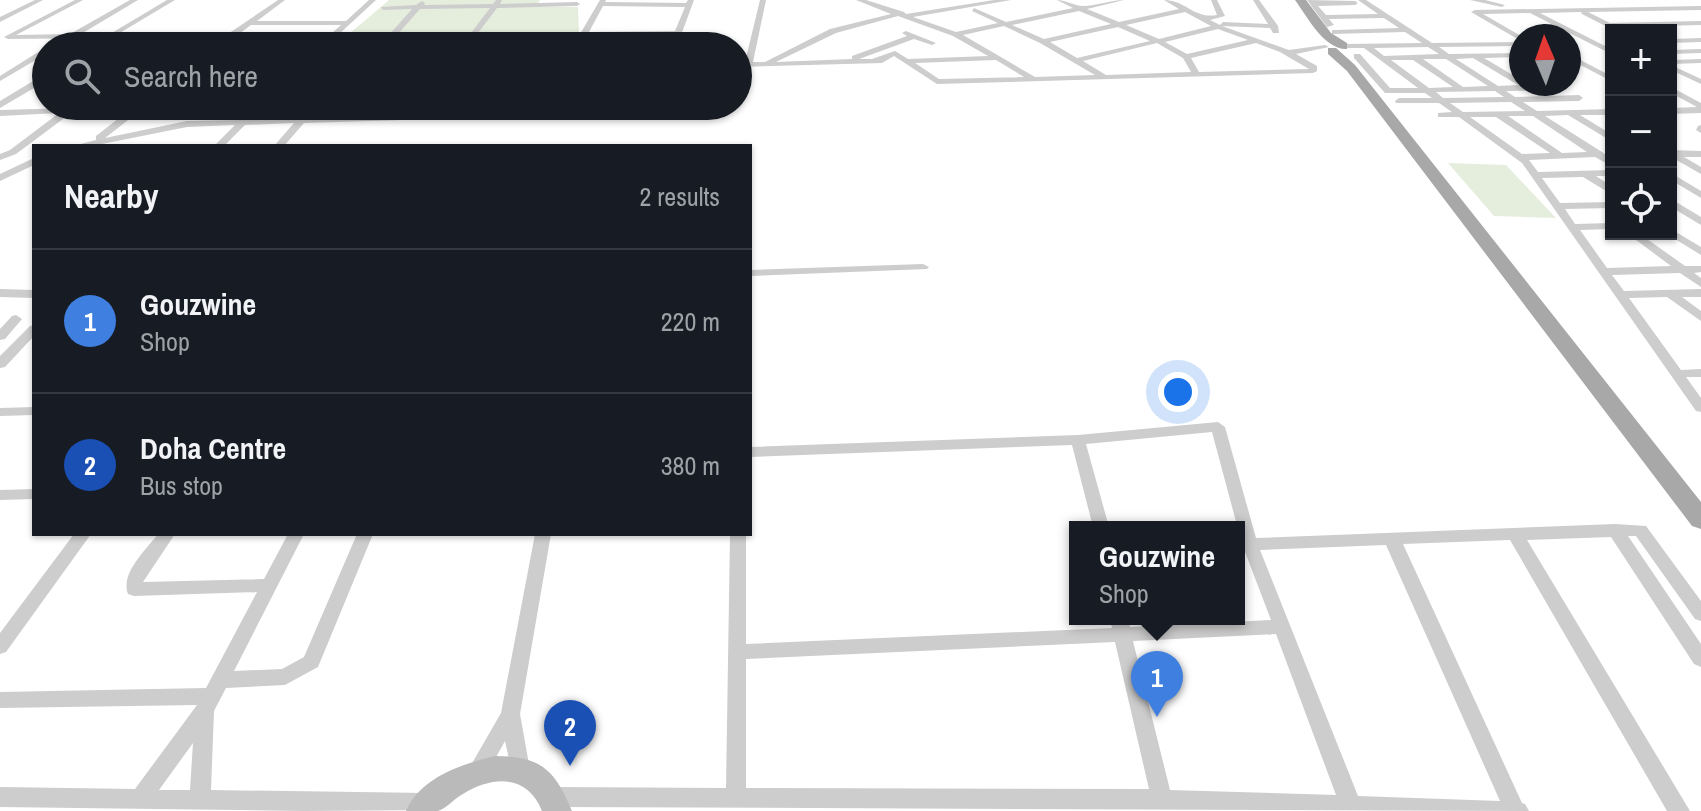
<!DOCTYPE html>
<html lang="en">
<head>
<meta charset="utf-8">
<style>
	body { margin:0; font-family:"Archivo Narrow",sans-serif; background:#242831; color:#f1f3f6 }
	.controls { position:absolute; right:24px; top:24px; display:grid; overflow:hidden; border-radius:0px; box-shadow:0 2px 6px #0004 }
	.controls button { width:72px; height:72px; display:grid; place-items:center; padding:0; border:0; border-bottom:2px solid #363941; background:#171b24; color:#f1f3f6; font:40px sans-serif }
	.compass { position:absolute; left:1509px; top:24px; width:72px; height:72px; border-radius:50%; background:#171b24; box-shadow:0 2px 6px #0004; rotate:358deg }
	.you { position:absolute; left:1178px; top:392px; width:28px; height:28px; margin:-20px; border:6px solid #fff; border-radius:50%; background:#1a73e8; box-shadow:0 0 0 12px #1a73e833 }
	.badge { display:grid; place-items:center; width:52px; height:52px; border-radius:50%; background:#ea580c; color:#fff; font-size:26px; font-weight:700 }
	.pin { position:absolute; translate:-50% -66px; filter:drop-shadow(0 2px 4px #0008) }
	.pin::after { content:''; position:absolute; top:42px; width:28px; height:24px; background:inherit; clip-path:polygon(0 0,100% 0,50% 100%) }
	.popup { position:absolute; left:1069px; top:521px; width:176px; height:104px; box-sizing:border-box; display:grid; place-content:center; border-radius:0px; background:#171b24; filter:drop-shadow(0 2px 6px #0005); font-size:26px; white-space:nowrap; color:#9ea1a6 }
	.popup b { font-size:30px; color:#f1f3f6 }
	.popup::after { content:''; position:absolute; left:50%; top:100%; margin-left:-16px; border:16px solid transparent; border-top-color:#171b24 }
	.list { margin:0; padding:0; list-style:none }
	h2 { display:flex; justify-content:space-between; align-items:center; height:104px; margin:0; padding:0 32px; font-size:34px }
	h2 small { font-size:26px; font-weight:400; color:#9ea1a6 }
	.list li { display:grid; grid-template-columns:52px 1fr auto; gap:24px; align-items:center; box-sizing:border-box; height:144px; padding:0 32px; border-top:2px solid #363941 }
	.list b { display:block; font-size:30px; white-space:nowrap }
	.list p { margin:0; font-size:26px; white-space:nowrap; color:#9ea1a6 }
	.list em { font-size:26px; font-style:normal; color:#9ea1a6 }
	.icon { flex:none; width:44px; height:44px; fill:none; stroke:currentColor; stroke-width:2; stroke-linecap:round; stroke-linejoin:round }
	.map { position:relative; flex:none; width:1701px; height:811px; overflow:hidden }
	.search { position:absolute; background:#171b24; box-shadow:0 2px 6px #0004; left:32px; top:32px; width:720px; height:88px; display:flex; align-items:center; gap:20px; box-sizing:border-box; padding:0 28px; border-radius:44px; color:#9ea1a6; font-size:30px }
	.panel { position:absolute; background:#171b24; box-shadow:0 2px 6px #0004; left:32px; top:144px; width:720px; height:392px; border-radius:0px }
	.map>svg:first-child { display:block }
	.green { fill:#e5eedd }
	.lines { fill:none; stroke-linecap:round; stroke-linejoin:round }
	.street { fill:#cdcdcd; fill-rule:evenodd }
	.secondary { fill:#bababa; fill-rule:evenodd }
	.primary { fill:#a8a8a8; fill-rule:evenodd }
</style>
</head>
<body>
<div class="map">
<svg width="1701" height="811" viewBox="0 0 1701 811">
	<rect width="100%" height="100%" fill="#fff"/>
	<g class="green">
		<path d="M389,0H540L536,7H578L579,34L574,46H335Z"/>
		<path d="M312,106H509L304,115Z"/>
		<path d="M1448,163L1506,165L1556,218L1494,216Z"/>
	</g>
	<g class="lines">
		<g class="street">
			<path d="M35,0H43L0,22V17Z"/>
			<path d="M75,0H83L16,35L70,34L130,0H138L81,34H110L167,0H175L103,43L99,41L102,38L8,39L4,37Z"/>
			<path d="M278,0H285L257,21H346L369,0H376L326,46H216V42ZM251,25H341L323,41L228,42Z"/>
			<path d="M496,0H502L500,4L577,2L580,4L577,6L497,8L478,33L560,32V36H557L475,38L469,46H461L467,38L347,40L343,38L347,36L389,35L412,9L383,10L381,7L416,5L422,1L425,3L424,5L493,4ZM490,8L471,33L397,35L420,9Z"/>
			<path d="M600,0H606L605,2L686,3L688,0H694L677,46H669L673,35L586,36L581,46H573ZM603,6L685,7L675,31L589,32Z"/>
			<path d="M760,0H766L753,62H765L830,29L891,14L856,0H866L904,12L906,14L994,0H1011L913,17L956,32L998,23L972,11L974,8L1006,22L1073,8L1057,0C1066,0 1074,6 1083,6C1097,6 1110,0 1124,0L1087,9L1119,22L1179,9L1164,0C1186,0 1193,19 1217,15L1211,0H1217L1225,16L1210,20L1220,25L1223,22L1268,24L1253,0H1259L1278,26L1279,33H1273L1270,28L1222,26L1289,50L1325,45L1329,47L1296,54L1317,66V71L1313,73L937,84L894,56L882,63L738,67V63L745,62ZM1079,11L1111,24L1044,39L1012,25ZM1185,12L1211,26L1159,39L1126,25ZM898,16L953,36L988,56L908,59L895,51L872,59H859L914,39L932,45L936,43L906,31L902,33L907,36L852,56V59L776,62L836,33ZM1004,26L1040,43L1095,75L1035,77L963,35ZM1118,27L1150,41L1077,58L1050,42ZM1218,29L1248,40L1187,54L1165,42ZM1157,43L1183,58L1191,72L1106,75L1083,61ZM1256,43L1280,52L1309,69L1199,72L1191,58ZM996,60L1024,77L939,79L915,63Z"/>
			<path d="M1307,0L1355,1L1358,3L1355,5L1318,6L1326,15L1378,14L1358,0H1366L1432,43L1521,42V46L1439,47L1449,54L1521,53V57L1484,58L1521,80V84H1560L1564,87L1560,90L1506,91L1515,97L1579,95L1583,98L1579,101L1523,102L1537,111L1611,109V115H1580L1611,134V141L1568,115L1545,116L1602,152L1611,159V166L1595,157L1529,160L1538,172L1611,170V176H1596L1611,186V194L1583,177L1542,178L1560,203L1611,202V208L1565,209L1575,224L1611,223V229L1580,230L1607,268L1671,266L1628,234H1640L1685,266H1701V272L1694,273L1701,278V287L1680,273L1612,275L1624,291L1701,289V297H1682L1701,311V321L1667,297L1629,298L1681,370L1701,369V377H1686L1701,398V412L1696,411L1522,163L1459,117H1438V113L1452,112L1439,103H1396L1395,101L1399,98H1432L1425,93H1385L1354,58V54H1360L1390,88H1418L1364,48H1344L1340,46L1344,44L1422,43L1405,32L1332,34V30H1335L1399,28L1384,18L1329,19L1334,25L1327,27ZM1428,47L1439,54L1384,56L1374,48ZM1473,58L1518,85L1498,86L1456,59ZM1423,59H1446L1488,86L1463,87ZM1391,60H1413L1453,87L1429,88ZM1495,91L1504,97L1443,98L1436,92ZM1511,102L1525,111L1463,112L1450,103ZM1508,116H1533L1587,152L1562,153ZM1470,117H1496L1550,153L1522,154Z"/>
			<path d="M1470,0H1485L1505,5L1502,7Z"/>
			<path d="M1701,6V10L1588,12L1610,23L1701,21V25L1619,27L1623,30H1613L1582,14L1581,12L1540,13L1611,49V54L1530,13L1483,14L1521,36V41L1471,12L1475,10Z"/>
			<path d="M1701,38V42L1671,43V39Z"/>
			<path d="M43,49H46V54L0,81V76Z"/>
			<path d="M1701,49V53L1671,54V50Z"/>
			<path d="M1569,54L1611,76V81L1569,59Z"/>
			<path d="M1701,59V63L1671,64V60Z"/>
			<path d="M1671,65L1701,79V84L1671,70Z"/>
			<path d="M43,75H46V81L0,108V101Z"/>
			<path d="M1671,87L1701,103V113L1671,114V108L1697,107L1671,93Z"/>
			<path d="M143,106L141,110L105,138L187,121L240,120L254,106H263L251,119L435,113L439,116L435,119L304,123L284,146H274L294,123L245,125L224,146H214L235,125L187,127L92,146H73L96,140V136L128,111L71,113L16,154L0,160V154L10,150L59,113L0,116V110Z"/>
			<path d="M1701,125V133L1696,130L1698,126Z"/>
			<path d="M1671,150L1701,151V157H1684L1701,167V174L1671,157Z"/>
			<path d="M34,158V165L0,181V174Z"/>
			<path d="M1671,173L1701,191V198L1671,180Z"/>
			<path d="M1671,199L1701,217V225L1671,207Z"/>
			<path d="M1671,229L1701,247V255L1667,234H1671Z"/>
			<path d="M923,264L929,267L927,269L750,276V270Z"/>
			<path d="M0,289L34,290V298L0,297Z"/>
			<path d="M16,315L22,319L5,339L0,340V329L12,316Z"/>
			<path d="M34,325V336L5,367L0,368V356L30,326Z"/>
			<path d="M34,407V415L0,416V408Z"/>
			<path d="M1218,422L1225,427L1256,538L1615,524L1646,526L1701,601V621L1695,619L1636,536H1628L1701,644V667L1694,664L1611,537L1527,540L1690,811H1667L1510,540L1403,544L1522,803L1525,804L1529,811L554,807L547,804L544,797L547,790L554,787L726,788L730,534H746V644L1112,628L1110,619H1128L1130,627L1271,620L1242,544L1212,432L1086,444L1109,527H1093L1072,445L750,457V447L1078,435ZM1386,545L1500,801L1358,796L1260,550ZM1276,634L1336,795L1170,790L1133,641ZM1115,642L1149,789L746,788V659Z"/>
			<path d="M34,489V499L0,500V490Z"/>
			<path d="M74,534H91L6,652L0,654V633Z"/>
			<path d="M158,534H175L143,582L264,579L288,534H304L234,671L282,669L304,657L357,534H373L318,667L285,685L226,688L214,711L211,790L427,793L434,796L438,803L434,810L304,811L0,807V787L135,789L197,705L0,708V692L206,688L257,592L134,596L128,594C120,573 146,550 158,534ZM193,743L190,790H159Z"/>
			<path d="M535,534H551L520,714L530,770L527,777L520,779L513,777L505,741L484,779L477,781L470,779L467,772L501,713Z"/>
		</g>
		<path class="secondary" d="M495,756C541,756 555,770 572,811H542C528,775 494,775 463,794C455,798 446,809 438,811C428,811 416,811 406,811C421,777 462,764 495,756Z"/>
		<g class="primary">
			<path d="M1295,0H1306L1331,33L1347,43V49C1324,50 1307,16 1295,0Z"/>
			<path d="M1328,48H1336L1355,65L1701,502V529L1692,526L1347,71L1328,54Z"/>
		</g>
	</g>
</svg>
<div class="controls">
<button>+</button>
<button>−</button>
<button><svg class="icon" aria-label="locate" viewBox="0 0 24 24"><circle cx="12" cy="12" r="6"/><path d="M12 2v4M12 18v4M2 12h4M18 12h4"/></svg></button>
</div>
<svg class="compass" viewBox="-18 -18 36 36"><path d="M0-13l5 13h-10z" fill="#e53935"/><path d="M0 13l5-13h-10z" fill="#9ea1a6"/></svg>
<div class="you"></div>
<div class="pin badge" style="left:1157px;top:717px;background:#3f7fe0">1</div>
<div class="popup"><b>Gouzwine</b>Shop</div>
<div class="pin badge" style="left:570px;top:766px;background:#1a4fb4">2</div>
<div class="search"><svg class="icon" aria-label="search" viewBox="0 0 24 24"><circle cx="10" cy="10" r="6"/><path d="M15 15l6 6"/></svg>Search here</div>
<section class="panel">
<h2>Nearby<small>2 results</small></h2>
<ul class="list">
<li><span class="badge" style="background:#3f7fe0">1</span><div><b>Gouzwine</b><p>Shop</p></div><em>220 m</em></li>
<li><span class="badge" style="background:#1a4fb4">2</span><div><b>Doha Centre</b><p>Bus stop</p></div><em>380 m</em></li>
</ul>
</section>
</div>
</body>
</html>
